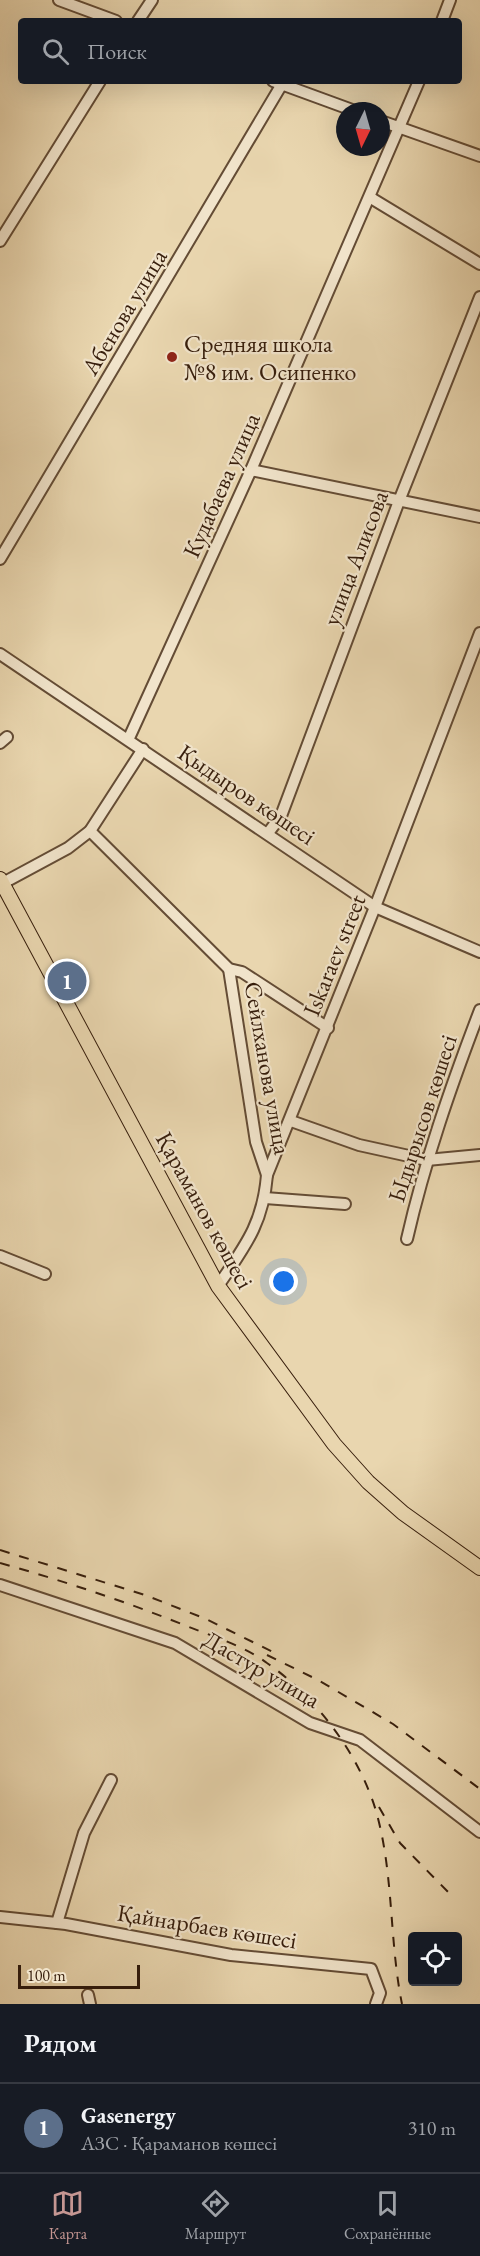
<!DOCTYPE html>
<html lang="ru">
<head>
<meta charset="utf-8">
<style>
	body { margin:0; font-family:"EB Garamond",serif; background:#20242c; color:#f1f3f6 }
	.controls { position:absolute; right:18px; bottom:18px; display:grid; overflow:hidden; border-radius:6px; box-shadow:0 6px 24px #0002 }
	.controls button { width:54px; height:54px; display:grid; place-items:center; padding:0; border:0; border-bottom:2px solid #363941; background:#171b24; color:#f1f3f6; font:30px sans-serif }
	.compass { position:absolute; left:336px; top:102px; width:54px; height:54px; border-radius:50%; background:#171b24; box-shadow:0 6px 24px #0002; rotate:185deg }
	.scale { position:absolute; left:18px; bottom:15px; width:122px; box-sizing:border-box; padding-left:6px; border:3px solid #371e0c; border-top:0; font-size:16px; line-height:21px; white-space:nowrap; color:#371e0c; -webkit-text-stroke:4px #f1e4cb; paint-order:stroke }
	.you { position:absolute; left:284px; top:1282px; width:21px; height:21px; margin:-15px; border:4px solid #fff; border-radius:50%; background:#1a73e8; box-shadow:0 0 0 9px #1a73e833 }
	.badge { display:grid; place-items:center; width:39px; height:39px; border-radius:50%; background:#c59692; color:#fff; font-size:20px; font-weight:700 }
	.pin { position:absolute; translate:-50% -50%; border:3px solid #fff; box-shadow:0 2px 6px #0006 }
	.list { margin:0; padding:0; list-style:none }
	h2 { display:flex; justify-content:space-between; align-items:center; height:78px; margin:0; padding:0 24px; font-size:26px }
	h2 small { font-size:20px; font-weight:400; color:#9ea1a6 }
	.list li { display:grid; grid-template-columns:39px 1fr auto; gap:18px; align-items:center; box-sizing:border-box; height:90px; padding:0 24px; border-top:2px solid #363941 }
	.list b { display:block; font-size:22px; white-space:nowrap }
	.list p { margin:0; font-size:20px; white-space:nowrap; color:#9ea1a6 }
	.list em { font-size:20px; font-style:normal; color:#9ea1a6 }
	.icon { flex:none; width:33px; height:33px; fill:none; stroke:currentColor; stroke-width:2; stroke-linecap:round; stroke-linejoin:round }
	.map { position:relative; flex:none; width:480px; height:2004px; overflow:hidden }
	.search { position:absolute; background:#171b24; box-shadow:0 6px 24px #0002; left:18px; right:18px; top:18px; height:66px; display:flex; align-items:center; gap:15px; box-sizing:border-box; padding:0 21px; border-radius:6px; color:#9ea1a6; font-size:22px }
	.sheet { height:168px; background:#171b24 }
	nav { display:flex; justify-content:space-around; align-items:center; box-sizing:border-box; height:84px; border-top:2px solid #363941; background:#171b24; font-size:16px; color:#9ea1a6 }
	nav a { display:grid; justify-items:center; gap:3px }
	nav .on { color:#c59692 }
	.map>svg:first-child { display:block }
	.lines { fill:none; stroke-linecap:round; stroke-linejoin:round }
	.minor-casing { stroke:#644c35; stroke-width:14 }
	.major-casing { stroke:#371e0c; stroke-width:16 }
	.minor { stroke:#f1e4cb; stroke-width:10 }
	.major { stroke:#e9d6af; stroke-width:14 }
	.rail { stroke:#371e0c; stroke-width:2; stroke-dasharray:10 10; stroke-linecap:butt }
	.poi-dot { fill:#8f2418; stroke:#f1e4cb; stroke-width:2 }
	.labels { text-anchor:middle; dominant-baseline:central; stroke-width:4.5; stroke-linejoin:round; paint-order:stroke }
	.street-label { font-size:24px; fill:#371e0c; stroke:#f1e4cb }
	.poi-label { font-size:24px; fill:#371e0c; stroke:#f1e4cb; text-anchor:start }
</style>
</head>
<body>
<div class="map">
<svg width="480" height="2004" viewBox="0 0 480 2004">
	<rect width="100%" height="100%" fill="#e9d6af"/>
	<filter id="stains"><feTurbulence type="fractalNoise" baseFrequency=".00333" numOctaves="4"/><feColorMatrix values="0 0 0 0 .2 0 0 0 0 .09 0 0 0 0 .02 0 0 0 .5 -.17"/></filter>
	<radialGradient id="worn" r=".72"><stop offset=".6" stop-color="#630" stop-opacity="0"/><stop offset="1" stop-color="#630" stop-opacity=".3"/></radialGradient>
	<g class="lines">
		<defs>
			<g id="minor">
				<path d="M59,0L116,21"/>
				<path d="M138,21L152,0"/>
				<path d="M442,21L450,0"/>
				<path d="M273,81L355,111"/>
				<path d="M381,121L480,156"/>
				<path d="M371,198L480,264"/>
				<path d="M0,241L100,81"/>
				<path d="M251,470L480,517"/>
				<path d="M0,559L282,84"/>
				<path d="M0,654L375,907L480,952"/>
				<path d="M129,738L251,470L419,81"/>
				<path d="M0,743L7,737"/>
				<path d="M90,831L229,969L242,972L328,1028"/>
				<path d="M268,833L281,816L399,501L480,297"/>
				<path d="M0,888L3,883L68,848L90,831L143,749"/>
				<path d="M229,969L256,1142L267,1175"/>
				<path d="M291,1121L359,1145L427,1160L480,1155"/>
				<path d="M265,1198L345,1204"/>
				<path d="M407,1239C425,1160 451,1086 480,1010"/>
				<path d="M0,1256L45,1274"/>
				<path d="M218,1286C245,1246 263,1224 267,1175L375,907L480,633"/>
				<path d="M0,1585L175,1643L310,1723L360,1740L480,1832"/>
				<path d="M0,1917L66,1924L231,1955L371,1969L380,1993L376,2004"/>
				<path d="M57,1923L84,1833L111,1780"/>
				<path d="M88,1995L90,2004"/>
			</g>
			<path id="major" d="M0,879L218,1286L334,1444L368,1482L403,1513L480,1568"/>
		</defs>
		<use href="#minor" class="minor-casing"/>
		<use href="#major" class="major-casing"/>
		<use href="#minor" class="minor"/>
		<use href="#major" class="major"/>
		<g class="rail">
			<path d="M0,1550L145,1595L206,1619L277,1654"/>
			<path d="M0,1563C64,1581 127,1602 189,1627C215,1637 244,1646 267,1663C316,1697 359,1754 376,1811C394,1874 389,1940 402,2004"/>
			<path d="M267,1655L318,1680L393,1724L480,1789"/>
			<path d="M379,1807L400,1843L453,1897"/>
		</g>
	</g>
	<circle class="poi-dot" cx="172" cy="357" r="6"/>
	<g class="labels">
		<g class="street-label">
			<text transform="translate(124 312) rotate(-59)">Абенова улица</text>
			<text transform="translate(221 485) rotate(-66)">Кудабаева улица</text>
			<text transform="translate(355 558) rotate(-69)">улица Алисова</text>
			<text transform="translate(247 794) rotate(34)">Қыдыров көшесі</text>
			<text transform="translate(334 955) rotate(-68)">Iskaraev street</text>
			<text transform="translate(268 1068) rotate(80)">Сейлханова улица</text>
			<text transform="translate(422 1118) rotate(-72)">Ыдырысов көшесі</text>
			<text transform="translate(205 1210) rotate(61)">Қараманов көшесі</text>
			<text transform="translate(262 1669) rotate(30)">Дастур улица</text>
			<text transform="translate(207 1926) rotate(9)">Қайнарбаев көшесі</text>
		</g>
		<g class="poi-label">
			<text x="184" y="343">Средняя школа<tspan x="184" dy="28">№8 им. Осипенко</tspan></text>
		</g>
	</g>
	<rect width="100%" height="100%" filter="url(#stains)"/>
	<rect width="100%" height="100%" fill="url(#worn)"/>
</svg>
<div class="controls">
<button><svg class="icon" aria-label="locate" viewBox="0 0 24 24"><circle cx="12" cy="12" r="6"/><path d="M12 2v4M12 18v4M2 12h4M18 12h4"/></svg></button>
</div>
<svg class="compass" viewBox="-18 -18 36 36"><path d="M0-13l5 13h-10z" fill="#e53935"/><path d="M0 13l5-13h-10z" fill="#9ea1a6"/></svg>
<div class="scale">100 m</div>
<div class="you"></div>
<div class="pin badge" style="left:67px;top:981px;background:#5c6f8a">1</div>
<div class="search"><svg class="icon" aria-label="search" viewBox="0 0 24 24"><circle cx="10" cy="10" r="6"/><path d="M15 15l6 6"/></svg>Поиск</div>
</div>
<section class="sheet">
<h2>Рядом<small></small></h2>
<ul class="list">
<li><span class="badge" style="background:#5c6f8a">1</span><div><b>Gasenergy</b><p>АЗС · Қараманов көшесі</p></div><em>310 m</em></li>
</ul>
</section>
<nav>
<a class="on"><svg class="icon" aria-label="map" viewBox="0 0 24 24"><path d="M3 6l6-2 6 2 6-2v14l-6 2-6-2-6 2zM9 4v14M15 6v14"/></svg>Карта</a>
<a><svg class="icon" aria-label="directions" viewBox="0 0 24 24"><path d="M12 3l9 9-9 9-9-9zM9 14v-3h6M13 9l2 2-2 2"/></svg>Маршрут</a>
<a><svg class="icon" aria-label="saved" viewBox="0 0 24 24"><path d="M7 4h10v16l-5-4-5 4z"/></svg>Сохранённые</a>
</nav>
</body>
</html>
